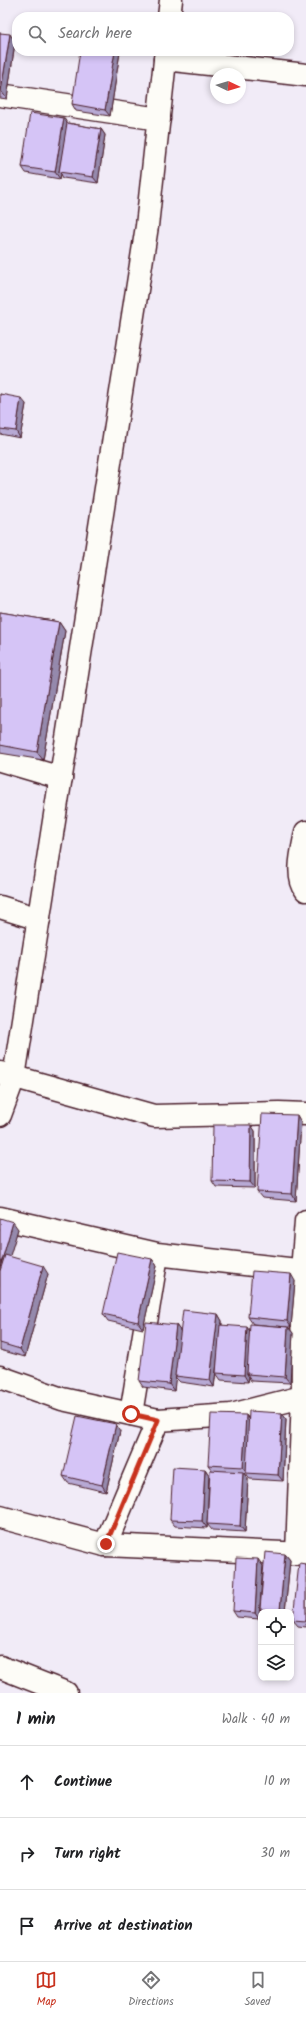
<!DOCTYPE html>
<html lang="en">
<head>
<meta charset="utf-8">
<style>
	body { margin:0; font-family:Kalam,sans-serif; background:#f2f2f2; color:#202124 }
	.controls { position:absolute; right:12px; bottom:12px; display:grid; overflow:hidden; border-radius:8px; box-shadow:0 2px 6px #0003 }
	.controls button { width:36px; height:36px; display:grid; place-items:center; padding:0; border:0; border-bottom:1px solid #e0e0e0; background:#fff; color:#202124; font:20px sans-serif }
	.compass { position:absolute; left:210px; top:68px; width:36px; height:36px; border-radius:50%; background:#fff; box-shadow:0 2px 6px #0003; rotate:94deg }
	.stop { position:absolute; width:12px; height:12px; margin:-9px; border:3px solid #c8321e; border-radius:50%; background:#fff }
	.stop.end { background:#c8321e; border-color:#fff; box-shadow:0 1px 4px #0008 }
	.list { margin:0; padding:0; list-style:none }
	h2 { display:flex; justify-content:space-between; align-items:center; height:52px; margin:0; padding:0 16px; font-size:17px }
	h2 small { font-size:13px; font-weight:400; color:#757577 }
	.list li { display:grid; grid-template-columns:26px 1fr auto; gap:12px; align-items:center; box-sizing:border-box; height:72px; padding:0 16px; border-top:1px solid #e0e0e0 }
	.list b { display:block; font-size:15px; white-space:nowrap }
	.list em { font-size:13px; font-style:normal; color:#757577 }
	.icon { flex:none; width:22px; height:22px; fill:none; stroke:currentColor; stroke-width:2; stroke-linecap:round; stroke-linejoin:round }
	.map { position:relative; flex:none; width:306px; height:1693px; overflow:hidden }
	.search { position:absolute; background:#fff; box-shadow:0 2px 6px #0003; left:12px; right:12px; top:12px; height:44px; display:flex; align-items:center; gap:10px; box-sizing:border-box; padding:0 14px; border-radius:16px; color:#757577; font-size:15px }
	.sheet { height:268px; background:#fff }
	nav { display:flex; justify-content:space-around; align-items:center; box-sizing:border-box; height:56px; border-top:1px solid #e0e0e0; background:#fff; font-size:11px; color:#757577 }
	nav a { display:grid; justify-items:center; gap:2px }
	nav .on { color:#c8321e }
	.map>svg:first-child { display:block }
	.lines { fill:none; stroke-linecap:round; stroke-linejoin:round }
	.minor-casing { stroke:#4a1f2b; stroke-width:25 }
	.minor { stroke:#fdfcf7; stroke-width:22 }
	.wall { fill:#b7a9d4; stroke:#4a1f2b }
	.shaded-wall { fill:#9589ac; stroke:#4a1f2b }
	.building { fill:#d5c4f6; stroke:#4a1f2b }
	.route { stroke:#c8321e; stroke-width:5 }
</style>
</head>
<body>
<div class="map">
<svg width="306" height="1693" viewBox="0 0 306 1693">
	<rect width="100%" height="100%" fill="#f1ebf7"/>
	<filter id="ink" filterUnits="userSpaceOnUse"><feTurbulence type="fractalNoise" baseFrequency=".025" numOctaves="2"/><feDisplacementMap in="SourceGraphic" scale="8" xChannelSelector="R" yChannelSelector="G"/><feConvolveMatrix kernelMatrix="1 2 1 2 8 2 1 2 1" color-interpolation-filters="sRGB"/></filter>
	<g filter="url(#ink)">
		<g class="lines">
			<defs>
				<g id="minor">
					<path d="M169,17L171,0"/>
					<path d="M165,59L306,75"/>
					<path d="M0,95L159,119"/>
					<path d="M0,760L61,778"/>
					<path d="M306,832C303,849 295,876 306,890"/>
					<path d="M0,907L39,919"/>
					<path d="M1,1073L154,1116L279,1113L306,1114"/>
					<path d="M0,1115L14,1077L147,226L166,51"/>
					<path d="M0,1218L157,1254L306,1271"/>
					<path d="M0,1377L62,1399L158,1420L231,1415L306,1396"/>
					<path d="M131,1414L156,1261"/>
					<path d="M0,1517L105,1545L306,1554"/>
					<path d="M105,1545L158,1420"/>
					<path d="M297,1553L303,1396L302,1271L306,1221"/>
					<path d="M0,1667L66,1693"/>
				</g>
			</defs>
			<use href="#minor" class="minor-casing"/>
			<use href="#minor" class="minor"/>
		</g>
		<g class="wall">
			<path d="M0,33L15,42L7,99L0,98Z"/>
			<path d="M120,52L110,116L76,111L72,104Z"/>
			<path d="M68,123L101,129L105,135L98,183L63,178L61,174L60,179L26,173L22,167Z"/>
			<path d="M0,394L26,404L20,438L0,434Z"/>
			<path d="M0,612L59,622L65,631L43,760L0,753Z"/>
			<path d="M301,1122L296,1201L262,1198L257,1192Z"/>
			<path d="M251,1125L255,1131V1188L216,1187L212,1181Z"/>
			<path d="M0,1218L18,1229L9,1257L48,1274L25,1357L0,1350Z"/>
			<path d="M152,1259L157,1266L143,1329L108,1321L103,1314Z"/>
			<path d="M295,1281L291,1327H288L293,1333L290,1383L251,1381L249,1377L248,1382L221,1380L216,1373L217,1363L214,1387L180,1382L175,1377L174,1391L143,1387L139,1381L176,1325L180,1331L218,1314L222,1321V1326L250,1331L287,1327L253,1324L248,1317Z"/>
			<path d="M282,1413L286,1419L283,1481L250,1479L246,1473H244L248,1479L245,1532L212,1530L207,1524L212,1470L208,1465L246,1415L249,1419Z"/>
			<path d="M120,1431L106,1492L68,1483L63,1476Z"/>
			<path d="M205,1469L209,1475L207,1528L175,1526L170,1520Z"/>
			<path d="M285,1554L290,1560L285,1612H262L260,1609L259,1619L237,1617L233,1611L263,1566L260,1606Z"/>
			<path d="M306,1564V1627L298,1626L293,1620Z"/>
		</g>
		<g class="shaded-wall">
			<path d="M10,34L15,42L7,99L1,91Z"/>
			<path d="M115,51H119L120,52L110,116L105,110Z"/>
			<path d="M64,118L68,125L59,172L61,174L60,179L55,172Z"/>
			<path d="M101,129L105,135L98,183L93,177Z"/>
			<path d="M21,398L26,404L20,438L16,431Z"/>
			<path d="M59,622L65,631L43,760L37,752Z"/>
			<path d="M297,1115L301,1122L296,1201L292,1194Z"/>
			<path d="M251,1125L255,1131V1188L250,1182Z"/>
			<path d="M13,1222L18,1229L1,1286H0V1267Z"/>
			<path d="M152,1259L157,1266L143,1329L138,1322Z"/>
			<path d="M43,1266L48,1274L25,1357L20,1349Z"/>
			<path d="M291,1274L295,1281L291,1327L287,1321Z"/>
			<path d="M218,1314L222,1321L214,1387L210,1380Z"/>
			<path d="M176,1325L181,1332L174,1391L169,1384Z"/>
			<path d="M247,1327L252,1334L247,1374L249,1377L248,1382L244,1375Z"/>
			<path d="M288,1327L293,1333L290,1383L285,1377Z"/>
			<path d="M282,1413L286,1419L283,1481L278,1475Z"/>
			<path d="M246,1415L250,1422L247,1473L243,1467Z"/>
			<path d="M116,1424L120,1431L106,1492L102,1485Z"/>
			<path d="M205,1469L209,1475L207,1528L202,1521Z"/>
			<path d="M243,1472L248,1479L245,1532L240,1526Z"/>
			<path d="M285,1554L290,1560L285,1612H281L280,1610Z"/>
			<path d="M258,1559L263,1566L259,1619L255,1613Z"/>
		</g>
		<g class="building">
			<path d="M0,33L10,34L1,91H0Z"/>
			<path d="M80,51H115L105,110L72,104Z"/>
			<path d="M30,113L64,118L55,172L22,167Z"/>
			<path d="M67,123L101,129L93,177L59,172Z"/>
			<path d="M0,394L21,398L16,431L0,429Z"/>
			<path d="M0,612L59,622L37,752L0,745Z"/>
			<path d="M262,1114L297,1115L292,1194L257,1192Z"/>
			<path d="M213,1125H251L250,1182L212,1181Z"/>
			<path d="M0,1218L13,1222L0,1267Z"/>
			<path d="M117,1252L152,1259L138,1322L103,1314Z"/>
			<path d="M5,1255L43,1266L20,1349L0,1343V1271Z"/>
			<path d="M252,1271L291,1274L287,1321L248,1317Z"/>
			<path d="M183,1310L218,1314L210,1380L175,1376Z"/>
			<path d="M146,1322L176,1325L169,1384L139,1381Z"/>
			<path d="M250,1324L288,1327L285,1377L247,1374Z"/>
			<path d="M220,1325L247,1327L244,1375L216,1373Z"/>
			<path d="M249,1411L282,1413L278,1475L246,1473Z"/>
			<path d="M211,1414L246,1415L243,1467L208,1465Z"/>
			<path d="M77,1416L116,1424L102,1485L63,1476Z"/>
			<path d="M173,1467L205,1469L202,1521L170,1520Z"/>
			<path d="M210,1470L243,1472L240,1526L207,1524Z"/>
			<path d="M265,1552L285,1554L280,1610L260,1609Z"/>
			<path d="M236,1558L258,1559L255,1613L233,1611Z"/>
			<path d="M299,1563L306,1564V1621L293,1620Z"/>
		</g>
	</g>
	<g class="lines" filter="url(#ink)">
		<path class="route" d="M106,1544L158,1420L131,1414"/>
	</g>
</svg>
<div class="controls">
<button><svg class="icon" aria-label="locate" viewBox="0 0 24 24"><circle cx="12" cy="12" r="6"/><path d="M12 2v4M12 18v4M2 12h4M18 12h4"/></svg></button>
<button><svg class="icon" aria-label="layers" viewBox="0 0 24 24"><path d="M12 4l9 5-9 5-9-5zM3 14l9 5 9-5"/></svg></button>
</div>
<svg class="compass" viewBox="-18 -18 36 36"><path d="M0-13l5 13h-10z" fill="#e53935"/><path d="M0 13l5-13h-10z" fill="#757577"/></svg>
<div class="stop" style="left:131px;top:1414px"></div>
<div class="stop end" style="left:106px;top:1544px"></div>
<div class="search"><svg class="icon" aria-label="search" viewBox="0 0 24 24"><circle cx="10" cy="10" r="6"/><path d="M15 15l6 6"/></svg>Search here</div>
</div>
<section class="sheet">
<h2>1 min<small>Walk · 40 m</small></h2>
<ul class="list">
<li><svg class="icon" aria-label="ahead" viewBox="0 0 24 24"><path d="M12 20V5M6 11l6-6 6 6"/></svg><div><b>Continue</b></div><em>10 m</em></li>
<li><svg class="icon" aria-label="right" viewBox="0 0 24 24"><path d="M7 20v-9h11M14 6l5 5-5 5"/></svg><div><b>Turn right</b></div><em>30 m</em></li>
<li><svg class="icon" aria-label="arrive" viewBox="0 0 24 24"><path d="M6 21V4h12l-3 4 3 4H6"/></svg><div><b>Arrive at destination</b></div></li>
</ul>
</section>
<nav>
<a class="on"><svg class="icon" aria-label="map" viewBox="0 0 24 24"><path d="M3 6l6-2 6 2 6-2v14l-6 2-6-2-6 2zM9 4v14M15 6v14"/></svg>Map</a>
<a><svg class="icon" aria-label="directions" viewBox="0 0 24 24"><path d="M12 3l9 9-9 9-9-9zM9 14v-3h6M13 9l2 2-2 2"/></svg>Directions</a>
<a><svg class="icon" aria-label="saved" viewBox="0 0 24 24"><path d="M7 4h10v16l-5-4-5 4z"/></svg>Saved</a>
</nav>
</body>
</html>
